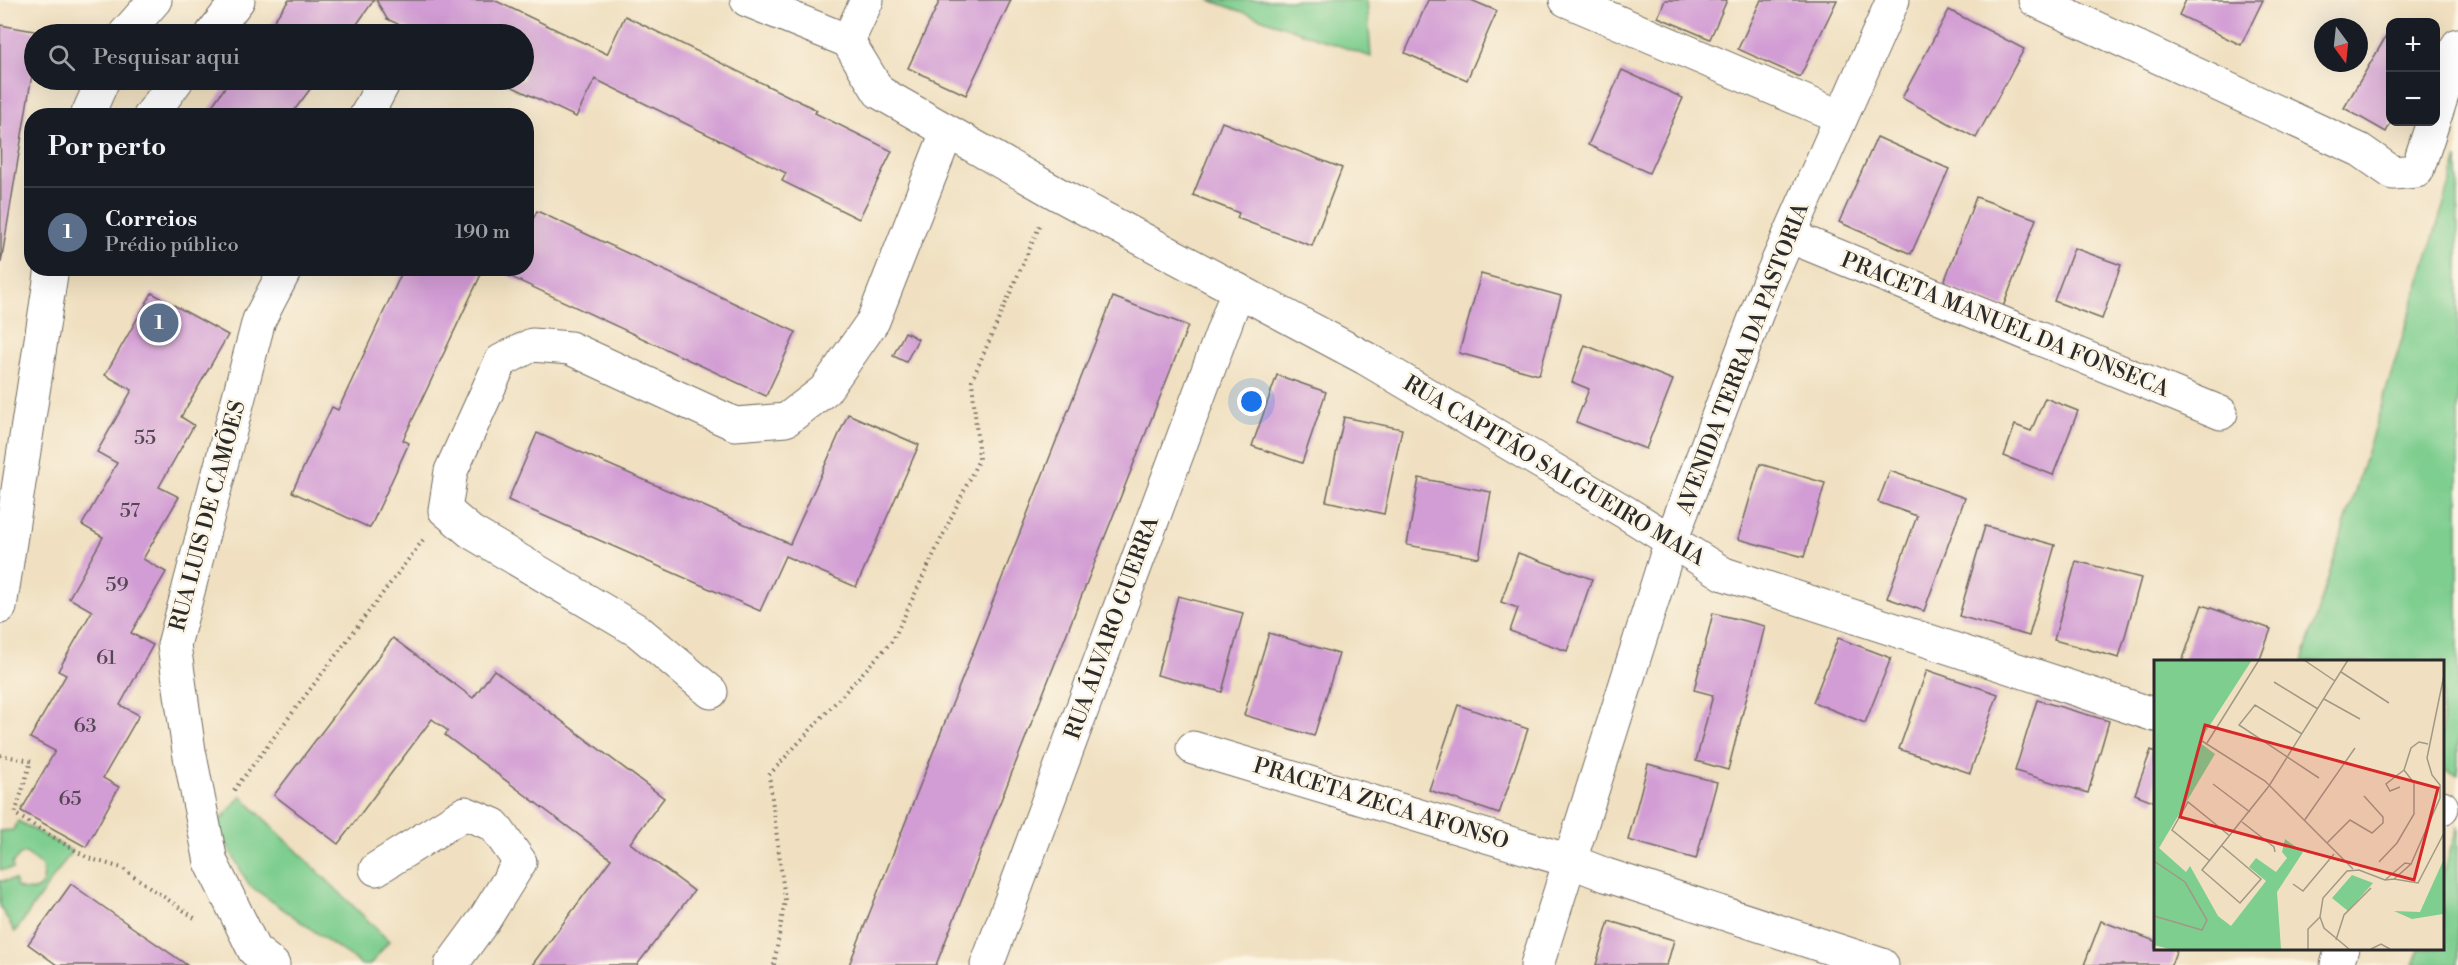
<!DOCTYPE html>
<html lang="pt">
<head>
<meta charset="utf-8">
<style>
	body { margin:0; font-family:"Libre Bodoni",serif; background:#20242c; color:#f1f3f6 }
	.controls { position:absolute; right:18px; top:18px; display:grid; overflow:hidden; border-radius:12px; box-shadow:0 6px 24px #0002 }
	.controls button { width:54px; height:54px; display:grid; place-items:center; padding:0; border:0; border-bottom:2px solid #363941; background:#171b24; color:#f1f3f6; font:30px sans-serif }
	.compass { position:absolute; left:2314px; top:18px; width:54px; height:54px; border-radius:50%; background:#171b24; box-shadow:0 6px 24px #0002; rotate:165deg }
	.you { position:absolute; left:1252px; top:402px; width:21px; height:21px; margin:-15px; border:4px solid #fff; border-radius:50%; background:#1a73e8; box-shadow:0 0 0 9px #1a73e833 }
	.badge { display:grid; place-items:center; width:39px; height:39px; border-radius:50%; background:#0f766e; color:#fff; font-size:20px; font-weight:700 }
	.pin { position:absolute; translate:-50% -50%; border:3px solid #fff; box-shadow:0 2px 6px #0006 }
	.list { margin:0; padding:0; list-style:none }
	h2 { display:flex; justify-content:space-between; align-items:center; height:78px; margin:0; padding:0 24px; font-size:26px }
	h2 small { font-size:20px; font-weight:400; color:#9ea1a6 }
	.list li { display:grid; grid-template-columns:39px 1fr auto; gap:18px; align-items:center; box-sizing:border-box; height:90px; padding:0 24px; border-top:2px solid #363941 }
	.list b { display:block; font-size:22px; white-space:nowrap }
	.list p { margin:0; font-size:20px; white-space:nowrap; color:#9ea1a6 }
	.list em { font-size:20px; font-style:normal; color:#9ea1a6 }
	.icon { flex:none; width:33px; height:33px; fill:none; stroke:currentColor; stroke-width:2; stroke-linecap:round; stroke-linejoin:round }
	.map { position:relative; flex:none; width:2458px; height:965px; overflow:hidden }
	.search { position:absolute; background:#171b24; box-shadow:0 6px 24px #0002; left:24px; top:24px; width:510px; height:66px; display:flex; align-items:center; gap:15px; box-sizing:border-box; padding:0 21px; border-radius:33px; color:#9ea1a6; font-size:22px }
	.panel { position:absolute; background:#171b24; box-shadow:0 6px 24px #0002; left:24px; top:108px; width:510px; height:168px; border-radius:24px }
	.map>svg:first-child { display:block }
	.green { fill:#7ece8f; stroke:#547c5d; stroke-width:1.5 }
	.building { fill:#d29cd4 }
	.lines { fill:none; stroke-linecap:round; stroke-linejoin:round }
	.minor-casing { stroke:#706a60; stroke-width:35 }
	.path { stroke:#706a60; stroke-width:4; stroke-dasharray:1.5 4.5; stroke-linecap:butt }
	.minor { stroke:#fff; stroke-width:33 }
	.labels { text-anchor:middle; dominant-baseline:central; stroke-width:5; stroke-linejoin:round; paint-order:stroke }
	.number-label { font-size:20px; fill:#554755 }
	.street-label { font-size:22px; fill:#2b2b2b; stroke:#fcf5e5 }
	.inset-road { fill:none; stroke:#a19885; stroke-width:1.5 }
	.view { fill:#d62828; fill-opacity:0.15; stroke:#d62828; stroke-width:3 }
	.inset-edge { fill:none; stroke:#2b2b2b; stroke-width:3 }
</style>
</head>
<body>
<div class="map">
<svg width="2458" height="965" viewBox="0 0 2458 965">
	<rect width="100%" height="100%" fill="#fcf5e5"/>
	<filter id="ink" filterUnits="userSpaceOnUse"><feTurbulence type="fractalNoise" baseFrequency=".0167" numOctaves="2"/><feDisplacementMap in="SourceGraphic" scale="12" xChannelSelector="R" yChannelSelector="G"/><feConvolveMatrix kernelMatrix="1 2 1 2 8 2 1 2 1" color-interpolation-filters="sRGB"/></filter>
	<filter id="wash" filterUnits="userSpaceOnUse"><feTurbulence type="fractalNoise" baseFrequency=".008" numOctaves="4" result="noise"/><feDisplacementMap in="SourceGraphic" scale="24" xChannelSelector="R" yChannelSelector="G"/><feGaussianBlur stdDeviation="1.35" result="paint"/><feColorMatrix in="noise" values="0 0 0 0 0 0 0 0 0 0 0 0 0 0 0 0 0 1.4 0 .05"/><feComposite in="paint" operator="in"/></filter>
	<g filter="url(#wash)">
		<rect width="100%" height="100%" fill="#f0e0c1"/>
		<g class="green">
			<path d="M1209,0H1367L1371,57Z"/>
			<path d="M2458,158V775L2442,769V662H2302Z"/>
			<path d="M241,796L389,941L370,965H362L249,885L216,825Z"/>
			<path d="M18,821L72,851L15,932L0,906V881L15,880L16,887C36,896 49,887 41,865L26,853L20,855L12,864L13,869L0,870V831L13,830Z"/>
			<path d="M2458,826V965H2413L2419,949L2442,948V877Z"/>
		</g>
		<g id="blocks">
			<g class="building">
				<path d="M289,0H374L350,34H264Z"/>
				<path d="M376,0H494L607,54L625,16L817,110L815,113L892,151L859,219L782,181L786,173L595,79L576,117L498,80H524V34H419L387,19Z"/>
				<path d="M940,0H1011L966,95L908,68Z"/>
				<path d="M1428,0H1471L1497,11L1467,80L1405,53Z"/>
				<path d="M1665,0H1727L1710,39L1658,17Z"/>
				<path d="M1761,0H1837L1800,77L1738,49Z"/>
				<path d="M2186,0H2263L2241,45L2179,15Z"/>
				<path d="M1949,10L2024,49L1976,138L1902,98Z"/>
				<path d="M0,25L40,32L39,34H34V62L1,263Z"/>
				<path d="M2388,33L2390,34L2391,122L2386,132L2344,108Z"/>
				<path d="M1622,70L1683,98L1649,173L1588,145Z"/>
				<path d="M230,80H317L290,116H205Z"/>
				<path d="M1222,122L1342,168L1312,246L1237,218L1239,213L1193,195Z"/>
				<path d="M1877,137L1949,169L1911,254L1839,222Z"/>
				<path d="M1976,197L2036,219L2003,307L1943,285Z"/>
				<path d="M537,211L796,332L766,396L492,268H526V233Z"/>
				<path d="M2074,248L2121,265L2102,319L2054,301Z"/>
				<path d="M404,268H484L403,440L409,443L370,528L292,492L332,407L338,410Z"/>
				<path d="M1481,274L1561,296L1539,375L1459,353Z"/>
				<path d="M152,293L228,335L181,417L194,425L159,487L179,497L143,559L166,572L131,633L153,645L120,705L139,715L103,778L119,787L86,847L21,811L55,751L30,738L66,675L58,671L92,611L69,598L103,537L82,525L117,463L97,452L132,390L105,375Z"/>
				<path d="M1113,297L1188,326L936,965H849Z"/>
				<path d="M905,332L918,339L906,362L893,356Z"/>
				<path d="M1585,345L1673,380L1646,449L1576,422L1589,389L1572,382Z"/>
				<path d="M1277,375L1326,392L1302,463L1252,446Z"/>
				<path d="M2045,398L2078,411L2053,475L2004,456L2015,425L2031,431Z"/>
				<path d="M848,414L919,445L856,587L785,556L760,611L508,500L537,433L790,544Z"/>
				<path d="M1344,417L1402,429L1384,514L1326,501Z"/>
				<path d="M1760,464L1825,483L1804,557L1738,539Z"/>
				<path d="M1890,471L1965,498L1924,611L1887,598L1917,516L1878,502Z"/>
				<path d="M1419,478L1491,492L1479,558L1407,545Z"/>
				<path d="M1985,526L2055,545L2029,636L1959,616Z"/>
				<path d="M1518,553L1592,579L1567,651L1510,631L1518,608L1501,602Z"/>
				<path d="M2076,561L2141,578L2119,658L2054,640Z"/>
				<path d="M1178,596L1243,613L1222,692L1157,675Z"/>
				<path d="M2202,605L2271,629L2259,662H2182Z"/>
				<path d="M1713,613L1765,626L1728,770L1696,761L1713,695L1694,690Z"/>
				<path d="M1269,633L1339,654L1314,736L1244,715Z"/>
				<path d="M393,638L473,698L494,670L664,798L630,843L694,891L637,965H532L611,859L445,735L448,731L432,719L338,844L274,795Z"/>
				<path d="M1838,638L1891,658L1865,723L1813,702Z"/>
				<path d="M1927,670L1998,694L1970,773L1899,749Z"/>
				<path d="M2037,700L2109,721L2088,793L2015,771Z"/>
				<path d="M1458,705L1528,729L1499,814L1429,790Z"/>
				<path d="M2151,750L2155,752V802L2135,794Z"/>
				<path d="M1648,764L1717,782L1696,859L1628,840Z"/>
				<path d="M71,884L132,927L187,965H57L28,944Z"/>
				<path d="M1609,921L1674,940L1667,965H1596Z"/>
				<path d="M2101,921L2155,941V948L2177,949L2171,965H2084Z"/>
			</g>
		</g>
	</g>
	<g filter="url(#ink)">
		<use href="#blocks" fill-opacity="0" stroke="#706a60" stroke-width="1.5"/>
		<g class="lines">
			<defs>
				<g id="minor">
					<path d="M747,0L848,41L879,92L1054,192L1365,358L1625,512L1724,574L2155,715"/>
					<path d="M1566,0L1841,117"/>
					<path d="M2035,0L2360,150L2393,173L2417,171L2433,122"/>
					<path d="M125,34L155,0"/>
					<path d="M212,34L238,0"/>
					<path d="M848,41L867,0"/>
					<path d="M2436,114L2458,45"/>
					<path d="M87,116L103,80"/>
					<path d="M150,116L177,80"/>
					<path d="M366,116L385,80"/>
					<path d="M1789,236L2221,413"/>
					<path d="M0,607L52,268"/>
					<path d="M711,692L638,631L471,532L445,510L451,471L501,361L532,345L570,348L735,424L786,420L825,390L873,321L947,132"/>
					<path d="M1193,748L1570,861L1606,875L1882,965"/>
					<path d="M2442,807V808"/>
					<path d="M376,869L465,813L494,825L520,862L484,920L451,965"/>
					<path d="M273,965L254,950L211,862L189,751L174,645L259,320L286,268"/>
					<path d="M987,965L1238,290"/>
					<path d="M1537,965L1671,541L1767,286L1893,0"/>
					<path d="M2337,965L2342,948"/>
				</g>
			</defs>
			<use href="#minor" class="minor-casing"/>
			<g class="path">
				<path d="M0,755L31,761L15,814L88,858L122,868L196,919"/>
				<path d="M234,790L423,540"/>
				<path d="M774,965L785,900L769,775L893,640L979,459L972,380L1040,225"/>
			</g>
			<use href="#minor" class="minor"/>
		</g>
	</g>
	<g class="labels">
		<g class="number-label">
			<text x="145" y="438">55</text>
			<text x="130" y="511">57</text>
			<text x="117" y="585">59</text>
			<text x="106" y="658">61</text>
			<text x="85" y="726">63</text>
			<text x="70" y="799">65</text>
		</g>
		<g class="street-label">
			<text transform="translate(2005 325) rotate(22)">PRACETA MANUEL DA FONSECA</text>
			<text transform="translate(1743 359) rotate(-69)">AVENIDA TERRA DA PASTORIA</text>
			<text transform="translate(1554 471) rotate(31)">RUA CAPITÃO SALGUEIRO MAIA</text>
			<text transform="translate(208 516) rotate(-75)">RUA LUIS DE CAMÕES</text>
			<text transform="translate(1112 628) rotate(-70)">RUA ÁLVARO GUERRA</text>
			<text transform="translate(1381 804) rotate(17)">PRACETA ZECA AFONSO</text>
		</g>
	</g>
	<g transform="translate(2154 660)">
		<rect width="290" height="290" fill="#f0e0c1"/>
		<path d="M0,0H98L45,82L61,94L5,188L32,212L36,206L64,256L77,266L112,221L95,207L102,198L122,212L133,198L128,192L131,179L149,192L123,232L127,289H15L0,285ZM289,201V254L258,259L240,251L266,252ZM198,215L219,223L194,251L178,238Z" fill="#7ece8f"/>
		<path class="inset-road" d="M150,0L181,21M187,12L235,43M120,22L164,49M170,39L206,59M148,74L101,45L85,65L165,118M48,81L111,121L199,209M53,83L105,0M59,124L96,152M246,127L236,131L232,124L250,110M150,161L201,88M88,162L120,187L121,192M173,183L196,160L218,173L229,163V157L210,136M68,186L107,219L86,243L48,210L115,126L194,0M0,201L31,222L53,260L48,270L0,256M56,201L18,170L34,142L76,176M225,202L243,183L260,154V123L250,110L257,88L265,82L274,84M240,219L264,223L290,173M231,220L251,203L257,204M139,224L149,231L180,194M182,280L190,255L217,228M154,289V269L166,257M195,289L170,268L166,257L169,238L193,211L205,210L231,220L240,219L257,204L286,138V125L278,115L273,98L290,15M217,289L227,284L236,289"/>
		<path class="view" d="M51,65L284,128L260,220L26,157Z"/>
		<rect width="290" height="290" class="inset-edge"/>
	</g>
</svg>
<div class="controls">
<button>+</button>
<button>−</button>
</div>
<svg class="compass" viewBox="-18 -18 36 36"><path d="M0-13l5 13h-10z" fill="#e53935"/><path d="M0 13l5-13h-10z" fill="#9ea1a6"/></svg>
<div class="you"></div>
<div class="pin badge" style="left:159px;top:323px;background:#5c6f8a">1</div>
<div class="search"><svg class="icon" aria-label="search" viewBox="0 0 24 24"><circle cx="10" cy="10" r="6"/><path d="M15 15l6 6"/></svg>Pesquisar aqui</div>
<section class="panel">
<h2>Por perto<small></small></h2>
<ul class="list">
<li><span class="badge" style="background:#5c6f8a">1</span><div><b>Correios</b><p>Prédio público</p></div><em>190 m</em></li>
</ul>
</section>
</div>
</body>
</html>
